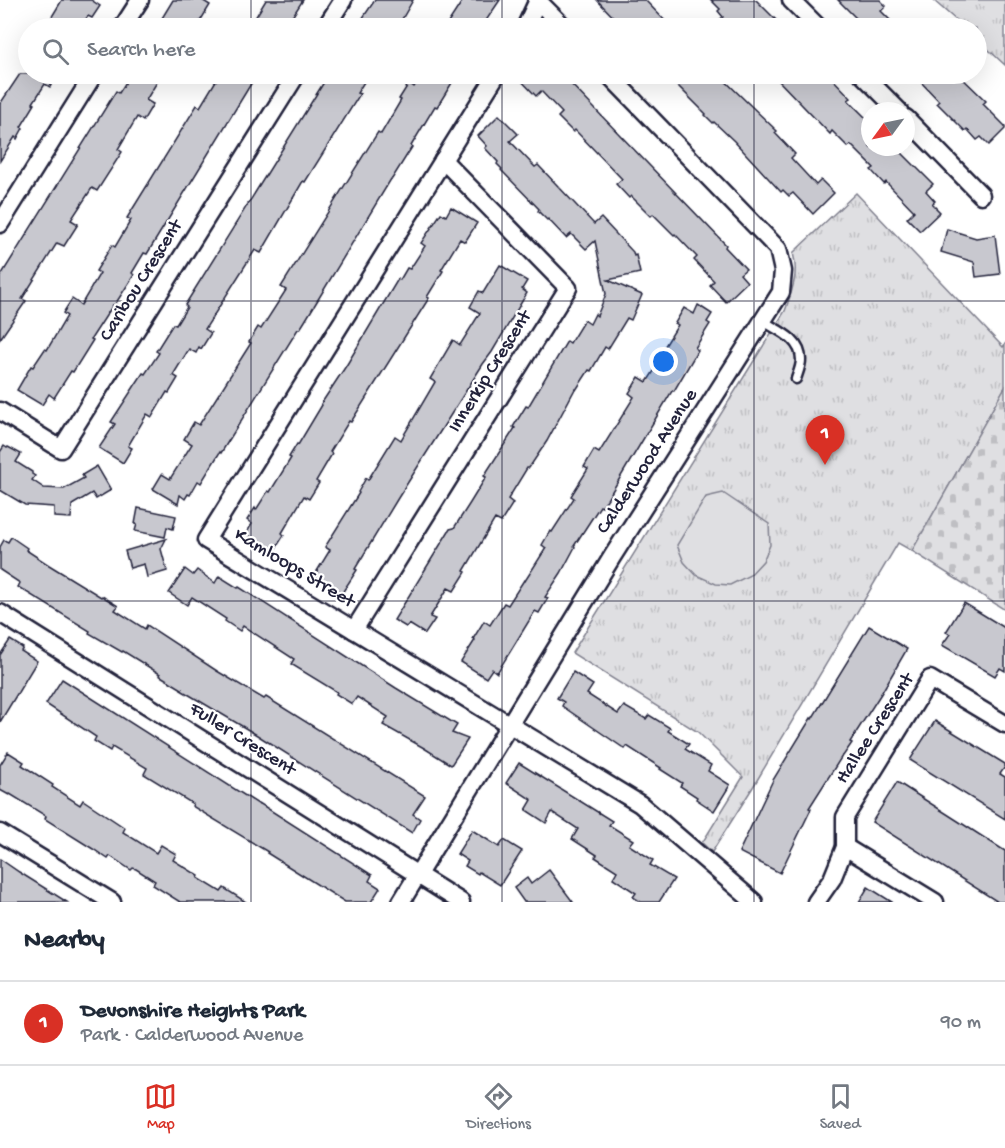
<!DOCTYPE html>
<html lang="en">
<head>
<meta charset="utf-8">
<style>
	body { margin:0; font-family:"Gochi Hand",sans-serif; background:#f2f2f3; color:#1f2937 }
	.compass { position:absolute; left:861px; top:102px; width:54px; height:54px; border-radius:50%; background:#fff; box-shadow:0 6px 24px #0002; rotate:237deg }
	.you { position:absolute; left:664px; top:362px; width:21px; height:21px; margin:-15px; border:4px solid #fff; border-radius:50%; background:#1a73e8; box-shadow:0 0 0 9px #1a73e833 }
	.badge { display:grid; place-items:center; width:39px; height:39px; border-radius:50%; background:#d93025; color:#fff; font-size:20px; font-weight:700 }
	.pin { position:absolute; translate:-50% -50px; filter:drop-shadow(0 2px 3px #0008) }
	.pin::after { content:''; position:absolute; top:32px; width:21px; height:18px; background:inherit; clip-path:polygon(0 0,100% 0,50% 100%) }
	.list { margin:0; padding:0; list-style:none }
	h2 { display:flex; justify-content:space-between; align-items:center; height:78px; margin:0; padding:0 24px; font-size:26px }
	h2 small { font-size:20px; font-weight:400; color:#747a83 }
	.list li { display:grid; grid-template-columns:39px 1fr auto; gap:18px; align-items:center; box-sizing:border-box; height:84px; padding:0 24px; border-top:2px solid #e0e1e3 }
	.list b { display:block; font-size:22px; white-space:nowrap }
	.list p { margin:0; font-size:20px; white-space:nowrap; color:#747a83 }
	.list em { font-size:20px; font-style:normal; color:#747a83 }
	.icon { flex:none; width:33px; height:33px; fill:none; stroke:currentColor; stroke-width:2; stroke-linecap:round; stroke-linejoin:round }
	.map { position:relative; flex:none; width:1005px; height:902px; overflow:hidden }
	.search { position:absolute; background:#fff; box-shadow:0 6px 24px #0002; left:18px; right:18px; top:18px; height:66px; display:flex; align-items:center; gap:15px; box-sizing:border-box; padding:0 21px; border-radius:33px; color:#747a83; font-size:22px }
	.sheet { height:162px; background:#fff }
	nav { display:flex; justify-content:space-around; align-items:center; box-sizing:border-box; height:84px; border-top:2px solid #e0e1e3; background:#fff; font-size:16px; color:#747a83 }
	nav a { display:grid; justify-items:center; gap:3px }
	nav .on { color:#d93025 }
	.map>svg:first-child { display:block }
	.grass { fill:url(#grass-tufts); stroke:#80808e; stroke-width:1.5 }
	.cemetery { fill:url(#cemetery-stones); stroke:#80808e; stroke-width:1.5 }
	.pitch { fill:#dfdfe2; stroke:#80808e; stroke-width:1.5 }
	.building { fill:#c8c8cf; stroke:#22223b; stroke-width:1.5 }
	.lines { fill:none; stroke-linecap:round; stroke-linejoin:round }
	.service-casing { stroke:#22223b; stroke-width:13 }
	.minor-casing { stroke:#22223b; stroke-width:21 }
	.service { stroke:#fff; stroke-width:8 }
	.minor { stroke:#fff; stroke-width:16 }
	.grid { fill:none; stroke:#22223b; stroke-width:1.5; stroke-opacity:0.55 }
	.labels { text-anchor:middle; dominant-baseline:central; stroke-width:4.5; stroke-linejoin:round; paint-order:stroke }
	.street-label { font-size:20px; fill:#22223b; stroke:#fff }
</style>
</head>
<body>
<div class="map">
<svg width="1005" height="902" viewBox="0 0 1005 902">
	<defs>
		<pattern id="grass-tufts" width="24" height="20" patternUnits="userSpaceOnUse" patternTransform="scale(1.5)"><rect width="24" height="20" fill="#dfdfe2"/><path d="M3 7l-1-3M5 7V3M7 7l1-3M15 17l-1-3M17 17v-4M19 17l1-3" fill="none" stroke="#bfbfc3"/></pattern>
		<pattern id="cemetery-stones" width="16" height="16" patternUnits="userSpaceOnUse" patternTransform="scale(1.5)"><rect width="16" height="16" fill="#dfdfe2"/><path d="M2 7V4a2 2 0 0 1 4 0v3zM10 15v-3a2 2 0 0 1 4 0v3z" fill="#bfbfc3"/></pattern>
	</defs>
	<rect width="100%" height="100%" fill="#fff"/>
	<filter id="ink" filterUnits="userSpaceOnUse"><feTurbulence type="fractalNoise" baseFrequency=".0167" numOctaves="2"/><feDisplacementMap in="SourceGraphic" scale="12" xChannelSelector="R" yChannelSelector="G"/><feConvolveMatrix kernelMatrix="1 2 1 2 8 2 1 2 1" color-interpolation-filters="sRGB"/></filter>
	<g filter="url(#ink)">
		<g class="grass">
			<path d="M933,0H1005V65L977,39L976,28H965Z"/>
			<path d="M856,193L1003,347L1005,344V387L912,551L898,543L753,787L712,852L702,843L743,777L698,732L572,653L785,311C792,291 799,274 793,253Z"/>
		</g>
		<path class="cemetery" d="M1005,387V610L912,551Z"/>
		<path class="pitch" d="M723,493L769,524L770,545L763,561L750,575L730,585L716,584L696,575L684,562L677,545L706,497Z"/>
		<g class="building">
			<path d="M62,0H91L100,6L92,18L88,16L80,28H45Z"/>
			<path d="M173,0H202L210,5L196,28H156Z"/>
			<path d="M266,0H303L285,28H249Z"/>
			<path d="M375,0H413L401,21L413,28H370L360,22Z"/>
			<path d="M463,0H500L481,28H456L448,23Z"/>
			<path d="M597,0H645L672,28H624Z"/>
			<path d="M711,0H756L784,28H725L718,21L723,17L718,11L720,9Z"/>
			<path d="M838,0H880L886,6L881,11L898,28H866Z"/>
			<path d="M20,74H58L50,87L45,84L33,103L35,104L21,127L23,128L17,139L15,137L0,161V104Z"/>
			<path d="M131,74H162L146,100L153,104L143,121L137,117L118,149L122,152L97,191L92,188L71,220L78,224L64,246L57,243L22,299L26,301L0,339V277L116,91L119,93Z"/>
			<path d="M220,74H257L147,254L144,253L132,273L134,275L114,306L113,305L91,339L93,340L73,372L71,371L54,398L49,394L42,405L17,390L31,366L33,367L45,349L47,350L67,316L63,313L72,299L81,305L100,273L96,271L112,245L115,247L131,220L127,218L197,105L200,107Z"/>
			<path d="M329,74H369L357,93L360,94L305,182L303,181L261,253L255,250L205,329L211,333L201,349L199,347L196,353L189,349L173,375L178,378L169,393L167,392L152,417L147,414L128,446L132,448L123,463L99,448L115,424L111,422L143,373L145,374L159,353L156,351L173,324L176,325L187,307L185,305Z"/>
			<path d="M422,74H447L455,78L437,107L435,106L411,146L412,147L392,179H391L305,321L300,329H298L221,453L220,452L201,483L198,481L190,495L188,494L185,499L180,495L178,504L153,489L162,474L170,479L192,444L184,439L194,422L199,425L251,343L249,342L258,327L261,329L286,290L281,287L378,132L381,134L401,100L399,99L409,83L414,87Z"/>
			<path d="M515,74H557L566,83L568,81L726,245L725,247L746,269L740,274L747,282L726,302L710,285L714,281L694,260L697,257L675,234L674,235L653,214L651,216L631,196L629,198L616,184L622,179L575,130L573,132L558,117L562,113L541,91L536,96Z"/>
			<path d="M666,74H718L777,131L775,133L795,154L791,158L816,185L821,180L834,193L813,214L793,193L789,196L783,190L781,192L734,141L714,122L713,123L705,115L706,114Z"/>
			<path d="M784,74H828L851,98L848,100L870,122V147H896L933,184L926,191L935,201L932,204L940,212L920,231L907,218L914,211L886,182L884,184L871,170L874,168L851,145L848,147L832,131L830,134L778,80Z"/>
			<path d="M925,74H958L986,101L983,104L1005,126V129L989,145L981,137L977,140L967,129L965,131L937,103L939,101L919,80Z"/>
			<path d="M499,115L518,134L510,141L535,167L538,165L594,224L601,218L633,252L634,256L636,255L640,273L608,280L642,295L631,320L627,318L608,349L605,347L591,371L589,370L576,390L575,389L547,441L529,468H527L508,499L513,503L501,522L495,519L464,571L466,572L454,591L448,588L430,617L435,619L425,634L409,624L406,627L394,620L450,529L454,528L470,503L486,477L484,476L515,428L513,427L526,406L528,407L567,341L570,343L584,320L590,324L595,314L597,316L606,294L595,241L586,249L571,234L566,238L548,219L547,220L538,211L539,209L501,170L502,169L497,164L498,162L485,148L487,146L478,136Z"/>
			<path d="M451,207L477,223L465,242L460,239L441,270L443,271L427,297L429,298L351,422L349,421L330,452L332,454L316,481L319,483L309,499L304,496L282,533L284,535L274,551L246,534L252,524L247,520L255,508L256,510L268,491L270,492L291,458L289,457L297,444L298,445L322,405L321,404L346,366L398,279L400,280L407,268L410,269L425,246L421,243L441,213L446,216Z"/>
			<path d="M947,229L976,238L995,235L1000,274L976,277L974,262L941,252Z"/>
			<path d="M500,265L527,281L522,289L527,293L492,352L483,364L398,498L355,569L357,570L342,593L314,576L330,550L325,547L359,493L358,492L366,478L368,480L395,436L401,440L435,382L430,379L453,340L460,345L480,313L470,307L479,291L483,293Z"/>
			<path d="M698,305L712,314L707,322L710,324L695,348L698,350L674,391H672L608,498L602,507L600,506L574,546L575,547L561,573L545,597L548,598L539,613L535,611L497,673L492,669L486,678L461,662L475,640L473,639L484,621L490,625L504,603L508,605L524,580L525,581L546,548L542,545L550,531L552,532L574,498L571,496L588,469L584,467L594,450L599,453L634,397L629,393L639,377L647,382L666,352L663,349L678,325L675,323L684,308L694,314Z"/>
			<path d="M4,446L7,448L8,447L21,454L16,462L32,472V474L35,476L32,480L44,488L64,489L84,478L82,475L97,466L111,490L96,499L92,493L72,505L71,518L54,517V507L25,505L0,490V452Z"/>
			<path d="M138,508L176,516L173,529L167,527L165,537L135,531L137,524H135Z"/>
			<path d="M11,537L27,548L26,550L49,565L101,597L102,596L118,606L115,610L145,629L147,625L217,671L264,699L266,697L425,796L413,814L420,819L412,833L257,735L181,690L182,689L159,675L160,674L123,651L122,652L89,633L90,631L18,587L20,583L0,570V547L4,540L8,542Z"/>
			<path d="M166,539L161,549L167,571L147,577L144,564L130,568L125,551Z"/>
			<path d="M185,569L193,575L197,570L215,583L219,576L238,588L239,587L396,688L457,725L452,733L468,739L451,765L424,748L383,725L388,717L357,697L352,704L336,694L337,692L291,664L294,659L243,626L240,631L225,621L226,619L192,597L187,605L169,593Z"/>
			<path d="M964,603L1005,628V671L1000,668L995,676L942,645L950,634L946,632Z"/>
			<path d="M869,626L907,649L882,692L850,742L852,743L843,756H842L809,808L811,809L780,873L739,852L773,780L811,718L812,719Z"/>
			<path d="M10,640L23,648L21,651L37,661L0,722V655Z"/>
			<path d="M573,672L593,685L587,694L618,714L624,706L646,719L649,715L670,728L668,731L689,744L685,749L711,765L708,771L730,785L714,811L696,799L697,797L680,786L682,783L660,769L661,768L627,746L625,749L562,706L564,702L557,698Z"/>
			<path d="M62,679L258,804L259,803L372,875L369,881L380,888L371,902H345L267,853L268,852L192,806L193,804L144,774L147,768L112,747L110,751L94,741L96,737L46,704Z"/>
			<path d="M935,721L1005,764V767L1000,774L1005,777V819L910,760Z"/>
			<path d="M8,752L24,762L22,765L53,785L52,787L80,805L83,800L125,828L123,832L156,853L161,845L176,854L173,860L199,876L198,878L221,892L224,888L246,902H180L153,885L155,881L136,869L133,868L131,870L110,856L108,859L93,849L45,819L46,816L10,794L9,795L0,790V765Z"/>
			<path d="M519,763L612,821L609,825L633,840L629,845L653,860L650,865L674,879L659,902H641L633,897L636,893L613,878L617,871L595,857L597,855L572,839L578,829L552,812L546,823L526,810L532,800L506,783Z"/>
			<path d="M897,782L1005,851V902H998L872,822Z"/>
			<path d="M472,830L499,847L504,840L522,851L500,885L479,872L478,874L465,866L468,861L457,854Z"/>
			<path d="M0,859L19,872L67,902H0Z"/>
			<path d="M549,870L573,902H524L514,888L527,878L531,884Z"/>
			<path d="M868,887L892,902H859Z"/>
		</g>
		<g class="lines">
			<defs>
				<path id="service" d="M763,321C779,331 801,339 801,360C801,366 798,373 796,379"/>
				<g id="minor">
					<path d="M537,0L565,28"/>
					<path d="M791,0L819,28"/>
					<path d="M122,28L140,0"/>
					<path d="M325,28L343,0"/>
					<path d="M525,28L538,0"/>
					<path d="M497,74L206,540L640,804L754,902"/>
					<path d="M862,74L899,111"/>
					<path d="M906,118L981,195"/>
					<path d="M0,224L94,74"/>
					<path d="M0,411L61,449L297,74"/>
					<path d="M0,613L461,902"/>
					<path d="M354,630L568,288L443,160"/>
					<path d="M0,833L112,902"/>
					<path d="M845,847L935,902"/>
					<path d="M401,902L612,557L781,292L783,271L778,249L608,74"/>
					<path d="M816,902L832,879L845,847V817L930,679L1005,724"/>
				</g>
			</defs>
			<use href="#service" class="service-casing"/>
			<use href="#minor" class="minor-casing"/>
			<use href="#service" class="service"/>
			<use href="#minor" class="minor"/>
		</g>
	</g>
	<path class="grid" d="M251,0V28M502,0V28M754,0V28M251,74V902M502,74V902M754,74V902M0,301H1005M0,601H1005"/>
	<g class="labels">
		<g class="street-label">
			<text transform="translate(142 281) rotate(-58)">Caribou Crescent</text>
			<text transform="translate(491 372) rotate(-58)">Innerkip Crescent</text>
			<text transform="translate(648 462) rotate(-57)">Calderwood Avenue</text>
			<text transform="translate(294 569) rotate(31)">Kamloops Street</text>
			<text transform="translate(876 729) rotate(-57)">Hallee Crescent</text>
			<text transform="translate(242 740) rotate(32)">Fuller Crescent</text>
		</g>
	</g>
</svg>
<svg class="compass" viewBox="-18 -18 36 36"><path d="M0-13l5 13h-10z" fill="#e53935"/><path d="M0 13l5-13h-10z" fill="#747a83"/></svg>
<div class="you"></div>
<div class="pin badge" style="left:825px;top:465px">1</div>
<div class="search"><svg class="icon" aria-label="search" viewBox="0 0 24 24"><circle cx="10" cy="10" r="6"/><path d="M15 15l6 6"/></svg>Search here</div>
</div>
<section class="sheet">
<h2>Nearby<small></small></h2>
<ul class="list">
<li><span class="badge">1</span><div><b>Devonshire Heights Park</b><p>Park · Calderwood Avenue</p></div><em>90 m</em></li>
</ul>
</section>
<nav>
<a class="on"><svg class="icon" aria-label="map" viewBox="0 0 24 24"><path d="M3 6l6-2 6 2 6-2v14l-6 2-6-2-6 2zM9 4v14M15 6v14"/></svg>Map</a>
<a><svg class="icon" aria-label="directions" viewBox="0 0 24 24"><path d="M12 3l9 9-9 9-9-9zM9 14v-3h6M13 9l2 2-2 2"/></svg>Directions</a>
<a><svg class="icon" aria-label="saved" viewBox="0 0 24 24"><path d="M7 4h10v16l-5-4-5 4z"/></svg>Saved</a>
</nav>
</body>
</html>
